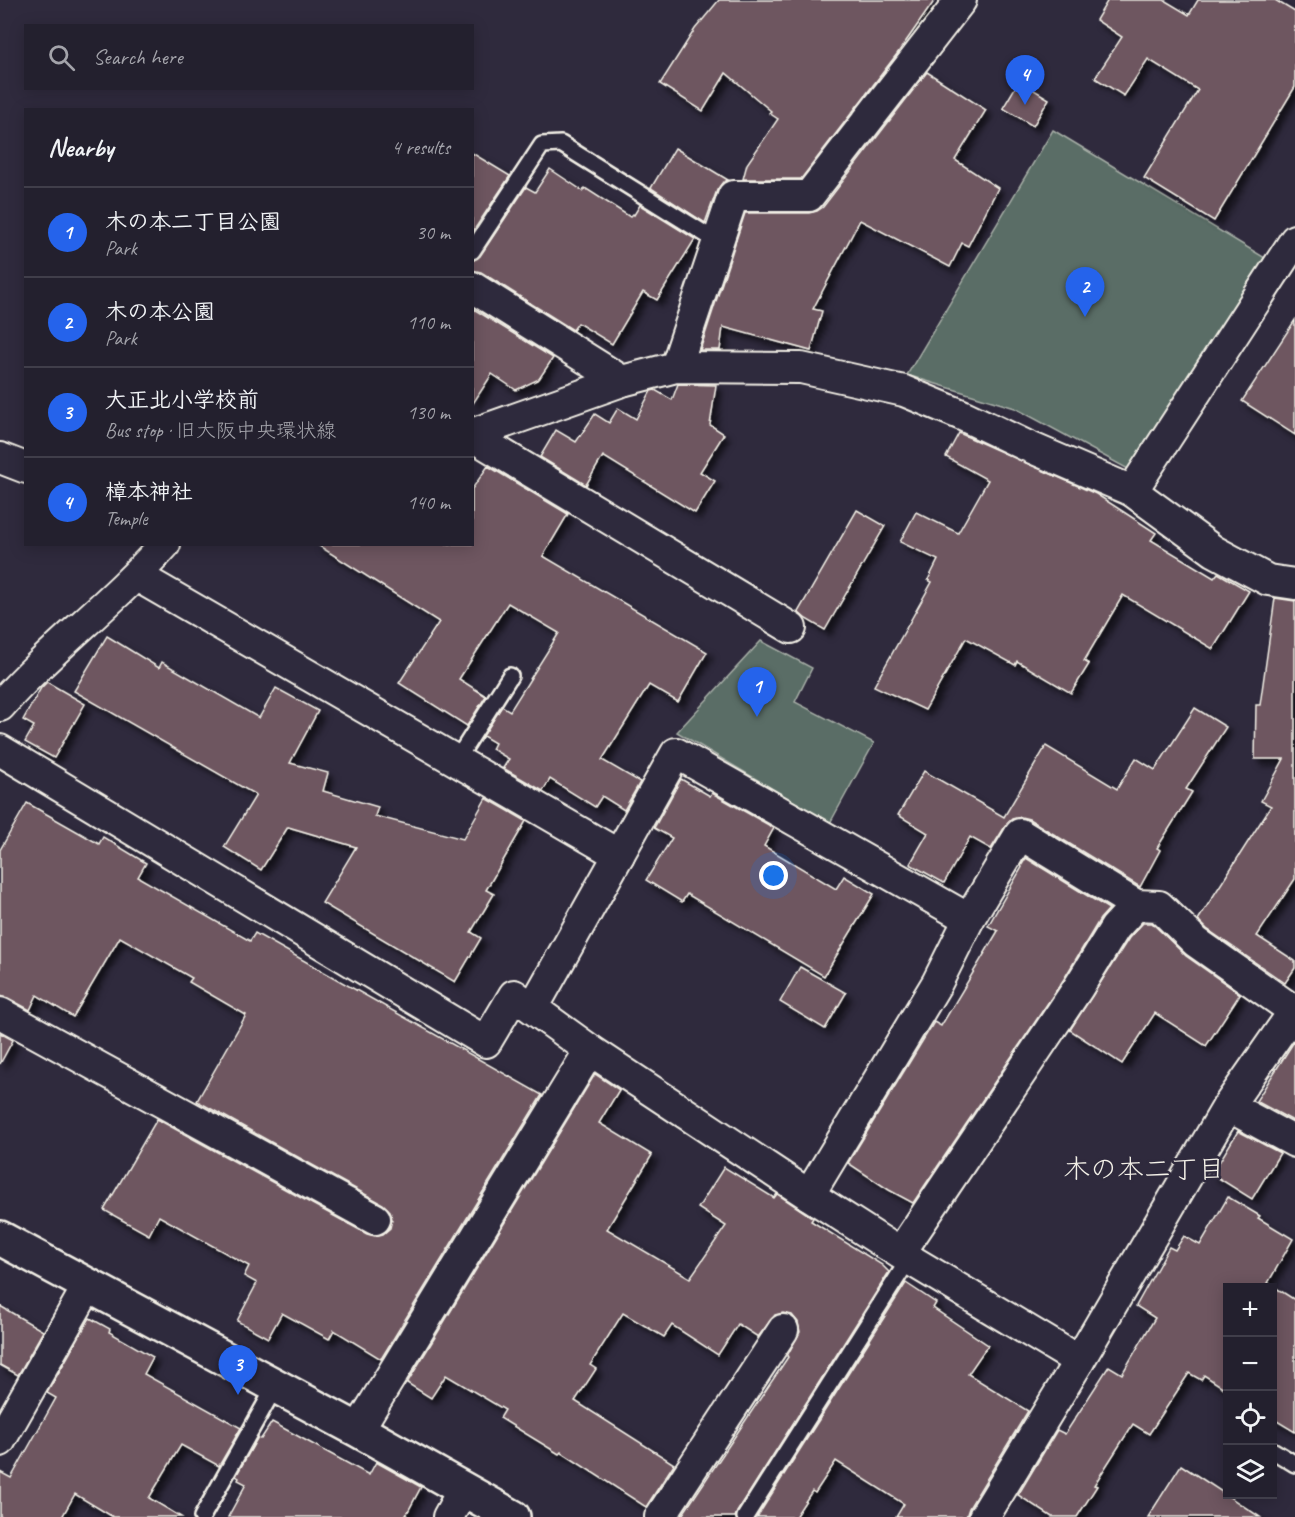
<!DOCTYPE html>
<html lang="en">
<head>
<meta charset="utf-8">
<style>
	body { margin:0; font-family:Caveat,"Klee One",sans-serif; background:#2f2d3a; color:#f1f3f6 }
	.controls { position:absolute; right:18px; bottom:18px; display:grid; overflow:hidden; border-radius:0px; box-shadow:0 3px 15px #0003 }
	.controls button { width:54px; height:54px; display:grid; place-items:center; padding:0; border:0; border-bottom:2px solid #403e4a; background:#23202e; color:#f1f3f6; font:30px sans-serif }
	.you { position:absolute; left:774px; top:876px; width:21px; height:21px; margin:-15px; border:4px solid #fff; border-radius:50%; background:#1a73e8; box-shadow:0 0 0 9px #1a73e833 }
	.badge { display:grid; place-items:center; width:39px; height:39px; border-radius:50%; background:#2563eb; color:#fff; font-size:20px; font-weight:700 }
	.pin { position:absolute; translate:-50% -50px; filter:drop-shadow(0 2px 3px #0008) }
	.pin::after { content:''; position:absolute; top:32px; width:21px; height:18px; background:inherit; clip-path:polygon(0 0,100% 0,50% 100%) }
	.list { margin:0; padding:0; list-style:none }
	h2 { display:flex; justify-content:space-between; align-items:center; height:78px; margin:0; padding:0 24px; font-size:26px }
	h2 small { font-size:20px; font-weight:400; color:#a3a3aa }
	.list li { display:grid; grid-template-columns:39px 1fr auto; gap:18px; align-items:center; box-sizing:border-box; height:90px; padding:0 24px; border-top:2px solid #403e4a }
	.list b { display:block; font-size:22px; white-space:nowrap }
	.list p { margin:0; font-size:20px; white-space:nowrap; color:#a3a3aa }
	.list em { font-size:20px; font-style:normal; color:#a3a3aa }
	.icon { flex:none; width:33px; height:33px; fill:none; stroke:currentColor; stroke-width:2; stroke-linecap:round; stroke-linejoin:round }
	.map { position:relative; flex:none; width:1295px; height:1517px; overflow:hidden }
	.search { position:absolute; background:#23202e; box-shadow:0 3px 15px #0003; left:24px; top:24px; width:450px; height:66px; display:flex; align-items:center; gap:15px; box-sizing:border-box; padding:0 21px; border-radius:0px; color:#a3a3aa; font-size:22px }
	.panel { position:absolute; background:#23202e; box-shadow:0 3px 15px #0003; left:24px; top:108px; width:450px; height:438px; border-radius:0px }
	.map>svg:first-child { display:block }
	.green { fill:#5a6d66; stroke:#a7afa7; stroke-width:1.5 }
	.building { fill:#6e5760; stroke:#f4f1e8; stroke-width:1.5; filter:url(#shadow) }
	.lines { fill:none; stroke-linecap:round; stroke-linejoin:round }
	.lane-casing { stroke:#f4f1e8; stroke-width:20 }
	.street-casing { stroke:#f4f1e8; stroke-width:34 }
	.primary-casing { stroke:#f4f1e8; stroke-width:38 }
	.lane { stroke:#2f2a3d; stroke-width:15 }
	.street { stroke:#2f2a3d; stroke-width:30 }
	.primary { stroke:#2f2a3d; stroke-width:33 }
	.labels { text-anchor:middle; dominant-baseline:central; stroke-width:5; stroke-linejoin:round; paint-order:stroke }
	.neighbourhood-label { font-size:27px; fill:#f4f1e8; stroke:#2f2a3d }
</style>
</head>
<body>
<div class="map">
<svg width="1295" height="1517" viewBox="0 0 1295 1517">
	<defs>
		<filter id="shadow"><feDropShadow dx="5.5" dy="5.5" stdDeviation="3" flood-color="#0009"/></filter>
	</defs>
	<rect width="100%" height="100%" fill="#2f2a3d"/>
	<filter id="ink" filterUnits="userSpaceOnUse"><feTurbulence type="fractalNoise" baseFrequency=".0167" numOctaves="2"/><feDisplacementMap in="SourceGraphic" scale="12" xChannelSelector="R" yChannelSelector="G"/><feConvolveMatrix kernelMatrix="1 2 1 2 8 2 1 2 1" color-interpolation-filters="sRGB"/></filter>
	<g filter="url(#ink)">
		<g class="green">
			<path d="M1053,130L1265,258L1130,470L1015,408L907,375Z"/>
			<path d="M761,641L812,668L795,702L874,743L830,823L677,732Z"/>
		</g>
		<g class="building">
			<path d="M719,0H935L897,54L801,179H743L747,164L778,119L769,113L771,111L726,73L703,111L660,84L695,29Z"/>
			<path d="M1108,0H1164L1189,15L1198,0H1275L1295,12V87L1214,221L1144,178L1198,90L1148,59L1124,96L1095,78L1122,37L1096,20Z"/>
			<path d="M927,72L986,110L955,160L998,188L968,246L962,243L950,267L860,220L813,309L822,311L811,351L723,327L720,350H700L745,213H809L817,211L823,207Z"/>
			<path d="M1019,81L1049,99L1033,126L1003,108Z"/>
			<path d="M675,148L728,180L722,183L717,190L705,223L651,188Z"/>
			<path d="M472,153L510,176L472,233Z"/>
			<path d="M550,169L583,191L585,188L630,217L633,214L634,215L640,205L695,239L657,300L643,292L612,344L578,323L573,330L481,272L472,270V261L480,256L526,187L535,192Z"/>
			<path d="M472,308L553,358L539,379L516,390L492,374L472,405Z"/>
			<path d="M1295,320V435L1242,401Z"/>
			<path d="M678,384L716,385L710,425L724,434L700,472L715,481L695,513L603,456L586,485L540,457L556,430L576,442L595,414L609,423L618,408L636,419L651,391L655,390L672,400Z"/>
			<path d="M959,433L1096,494L1156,533L1151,540L1214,578L1218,573L1249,591L1213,649L1123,595L1084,661L1089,664L1071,693L1017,661L1015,665L966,638L925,710L874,686L932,582L928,580L938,560L900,542L916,512L958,533L988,480L946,457Z"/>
			<path d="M488,466L568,514L543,556L707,652L678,702L649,685L602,760L640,782L624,810L602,796L595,807L550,779L543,791L503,768L509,759L492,749L495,743L483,736L502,706L510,711L559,633L508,603L459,679L486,696L467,726L399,683L439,622L316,544H472V489Z"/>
			<path d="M857,510L885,526L825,630L806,619L798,612Z"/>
			<path d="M1275,598L1295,601V879L1257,936L1295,961V968L1285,983L1207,929L1198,920L1271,806L1261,801L1284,759H1255L1256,705H1260Z"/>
			<path d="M107,636L159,668L162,662L259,718L276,688L318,711L290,763L328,773L323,791L378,807L375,816L463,839L486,798L526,821L486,890L494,894L471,932L481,938L455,982L322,903L356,847L288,827L261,870L224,847L256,795L74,691Z"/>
			<path d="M47,682L85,704L54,758L25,742L34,726L23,720L41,688Z"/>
			<path d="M1195,708L1226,727L1186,789L1192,792L1157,848L1160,850L1140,887L1029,819L1021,817L1012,819L1006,825L991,849L970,837L944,883L910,864L928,833L898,815L924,771L1004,817L1046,746L1117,789L1136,758L1155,770Z"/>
			<path d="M681,779L710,796L712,793L774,828L764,846L836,889L844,876L874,894L824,976L687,894L682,902L646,880L672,838L654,828Z"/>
			<path d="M27,803L99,844L103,837L146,863L138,877L250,941L255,933L542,1095L381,1359L334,1330L329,1339L282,1313L268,1338L237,1321L257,1283L244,1276L249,1266L159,1216L149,1235L104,1210L157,1119L367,1234L375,1236L383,1234L390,1228L392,1219L390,1211L383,1204L197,1101L246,1015L189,982L192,978L120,937L73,1017L37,995L30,1010L8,998L0,996V850Z"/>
			<path d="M1026,858L1109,909L1100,919L1064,979L913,1203L889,1190L848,1163L934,1022L941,1026L998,931L988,926L1022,867L1021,866Z"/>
			<path d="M1143,923H1152L1186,956L1240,994L1206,1046L1155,1013L1122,1064L1070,1030L1129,938Z"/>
			<path d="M800,967L846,993L825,1029L780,1002Z"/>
			<path d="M0,1033L13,1040L0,1064Z"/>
			<path d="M1295,1040V1122L1256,1101Z"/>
			<path d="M595,1074L619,1090L599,1123L652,1155L607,1229L690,1278L726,1226L698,1208L724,1167L774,1198L777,1194L813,1218L811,1221L882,1265L889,1272L737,1512L735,1517H681L788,1357L787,1356L800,1332L798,1322L792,1315L783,1313L775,1315L758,1337L738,1324L718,1355L672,1325L664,1337L623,1313L590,1365L596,1369L575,1401L674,1464L646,1507L561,1452L559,1454L500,1418L505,1410L446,1375L431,1398L407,1383Z"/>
			<path d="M1238,1131L1280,1153L1252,1199L1212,1174Z"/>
			<path d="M1228,1197L1260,1216L1258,1218L1293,1239L1268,1283L1295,1300V1432L1272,1418V1287H1227V1390L1204,1375L1201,1380L1189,1373L1149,1434L1133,1424L1094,1485L1097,1486L1077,1517H1052L1018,1495L1057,1430L1065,1434L1109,1366L1122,1374L1155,1318L1136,1306L1169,1247L1175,1250L1184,1236L1200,1245Z"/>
			<path d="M906,1283L936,1303L933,1308L988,1345L968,1374L1028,1411L969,1508L966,1517H896L904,1504L836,1461L815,1493L812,1491L795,1517H757Z"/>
			<path d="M0,1306L43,1331L18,1375L0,1365Z"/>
			<path d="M90,1318L110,1329L109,1332L153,1357L144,1374L241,1428L219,1466L181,1445L149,1498L181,1517H113L75,1494L62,1517H0V1472L11,1478L56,1398L47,1393Z"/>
			<path d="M272,1422L369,1475L376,1462L421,1487L405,1517H228L246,1484L238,1480L239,1478L236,1476L258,1437L261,1439Z"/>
			<path d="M1181,1465L1260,1517H1148Z"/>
		</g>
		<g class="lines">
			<defs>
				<g id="lane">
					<path d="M472,251L542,145L561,144L718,242"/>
					<path d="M456,761L510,676"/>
					<path d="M1272,1450L1295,1464"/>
					<path d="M202,1517L276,1385"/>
					<path d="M745,1517L909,1259"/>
				</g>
				<g id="street">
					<path d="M472,287L622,381"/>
					<path d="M676,367L733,196H809L961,0"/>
					<path d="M472,434L622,381L676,367L801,368L904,391L962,415L1025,445L1132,491L1214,551L1268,580L1295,584"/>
					<path d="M472,436L791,628"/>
					<path d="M0,458L26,468"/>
					<path d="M1132,491L1295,240"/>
					<path d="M137,576L619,855"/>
					<path d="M0,706C51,648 114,602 165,544"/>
					<path d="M0,750L486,1042L514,995L590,1050L809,1195L909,1259L1079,1361"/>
					<path d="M533,1008L676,753L969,919"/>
					<path d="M0,1013L375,1219"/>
					<path d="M1228,1106L1295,1142"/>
					<path d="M809,1195L937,983L969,919L1020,834L1136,905L1159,906L1196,942L1294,1011"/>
					<path d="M900,1253L1078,988L1115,928L1136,905"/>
					<path d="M358,1430L590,1050"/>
					<path d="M0,1441L88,1286"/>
					<path d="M448,1517L463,1490"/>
					<path d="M660,1517L783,1330"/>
					<path d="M984,1517L1079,1361L1228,1106L1295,1010"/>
				</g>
				<path id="primary" d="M0,1238L358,1430L513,1517"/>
			</defs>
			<use href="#lane" class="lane-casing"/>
			<use href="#street" class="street-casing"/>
			<use href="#primary" class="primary-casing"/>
			<use href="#lane" class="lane"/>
			<use href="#street" class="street"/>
			<use href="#primary" class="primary"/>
		</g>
	</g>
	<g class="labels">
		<g class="neighbourhood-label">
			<text x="1144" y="1169">木の本二丁目</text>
		</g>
	</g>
</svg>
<div class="controls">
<button>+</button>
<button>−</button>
<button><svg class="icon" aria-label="locate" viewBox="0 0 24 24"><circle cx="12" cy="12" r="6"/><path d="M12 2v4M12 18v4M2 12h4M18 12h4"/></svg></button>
<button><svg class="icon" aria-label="layers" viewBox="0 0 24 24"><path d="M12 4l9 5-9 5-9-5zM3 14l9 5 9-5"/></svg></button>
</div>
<div class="you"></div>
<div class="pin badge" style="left:757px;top:717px">1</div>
<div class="pin badge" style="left:1085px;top:317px">2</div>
<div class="pin badge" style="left:238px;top:1395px">3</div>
<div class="pin badge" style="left:1025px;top:105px">4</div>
<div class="search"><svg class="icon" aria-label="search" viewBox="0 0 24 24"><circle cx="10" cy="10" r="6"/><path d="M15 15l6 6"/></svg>Search here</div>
<section class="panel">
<h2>Nearby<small>4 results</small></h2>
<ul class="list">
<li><span class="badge">1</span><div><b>木の本二丁目公園</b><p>Park</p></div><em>30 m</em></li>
<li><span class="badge">2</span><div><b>木の本公園</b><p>Park</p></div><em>110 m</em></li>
<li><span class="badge">3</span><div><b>大正北小学校前</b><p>Bus stop · 旧大阪中央環状線</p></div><em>130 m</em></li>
<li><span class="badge">4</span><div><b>樟本神社</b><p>Temple</p></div><em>140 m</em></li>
</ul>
</section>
</div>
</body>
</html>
